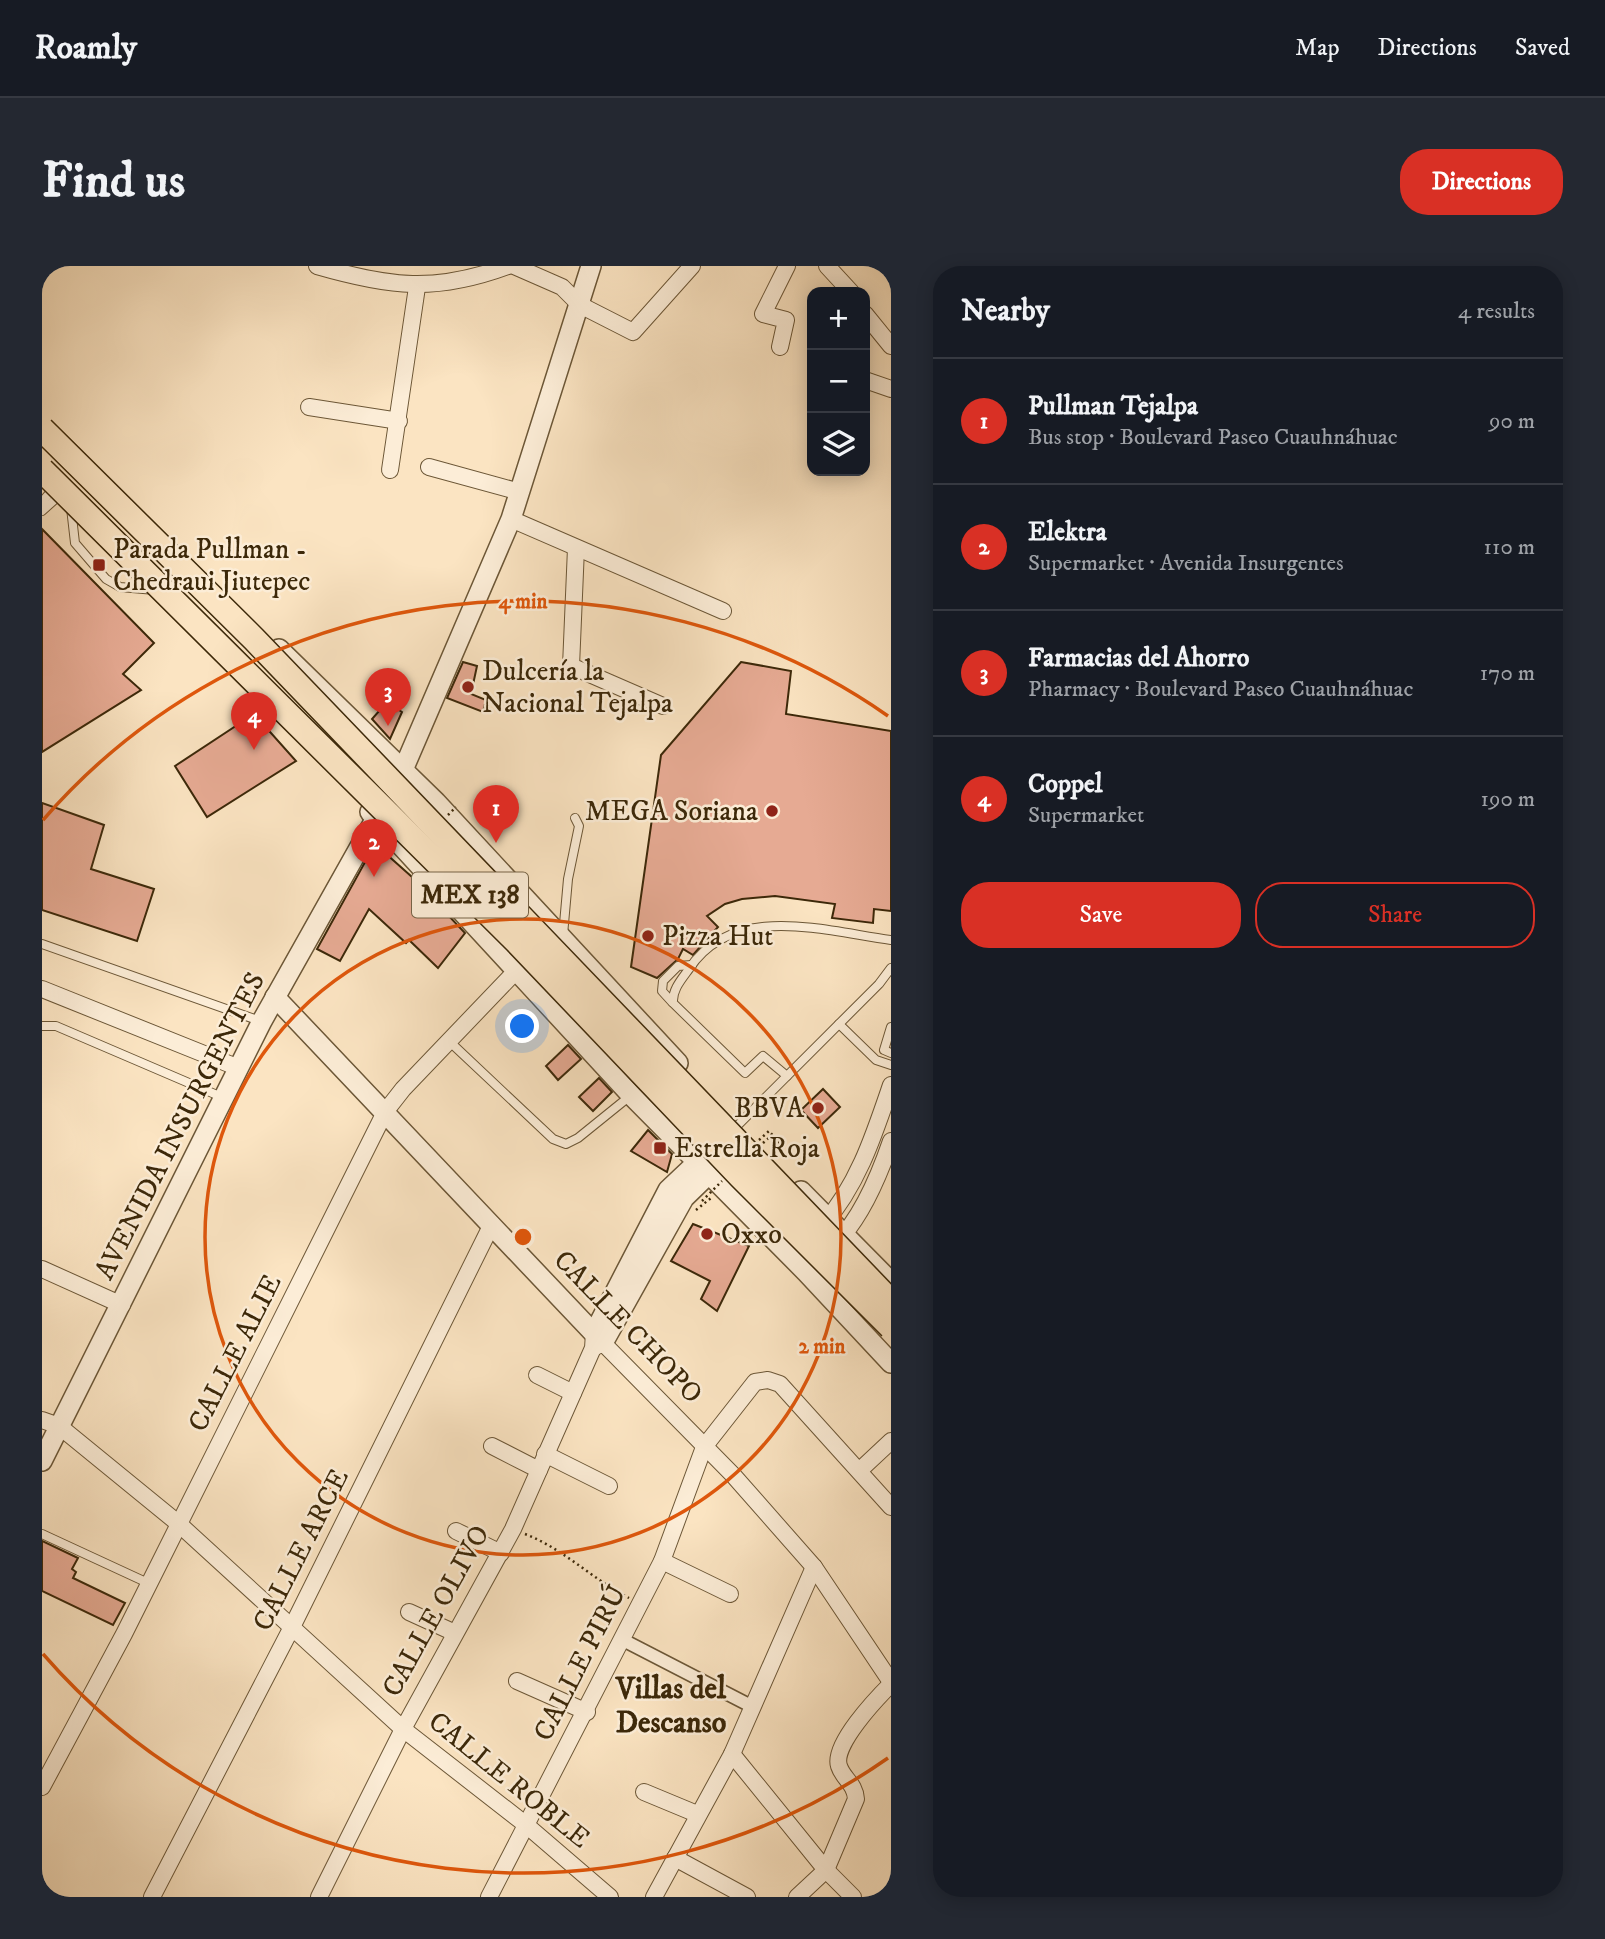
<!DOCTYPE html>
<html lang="en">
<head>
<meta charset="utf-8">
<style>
	body { margin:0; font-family:"IM FELL DW Pica",serif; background:#242831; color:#f1f3f6 }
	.controls { position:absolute; right:21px; top:21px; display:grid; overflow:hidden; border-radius:14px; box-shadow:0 4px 18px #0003 }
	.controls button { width:63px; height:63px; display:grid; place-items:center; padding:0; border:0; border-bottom:2px solid #363941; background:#171b24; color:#f1f3f6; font:35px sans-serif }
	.you { position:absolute; left:481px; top:761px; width:24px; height:24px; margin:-18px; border:5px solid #fff; border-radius:50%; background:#1a73e8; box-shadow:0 0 0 10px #1a73e833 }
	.badge { display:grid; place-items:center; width:46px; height:46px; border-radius:50%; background:#d93025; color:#fff; font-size:23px; font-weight:700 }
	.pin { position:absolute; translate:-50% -58px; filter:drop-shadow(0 2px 4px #0008) }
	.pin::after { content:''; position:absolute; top:37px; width:24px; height:21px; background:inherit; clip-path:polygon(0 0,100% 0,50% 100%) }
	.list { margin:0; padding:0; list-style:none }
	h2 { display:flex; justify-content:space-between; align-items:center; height:91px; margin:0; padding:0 28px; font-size:30px }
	h2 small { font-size:23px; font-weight:400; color:#9ea1a6 }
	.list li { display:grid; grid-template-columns:46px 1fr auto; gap:21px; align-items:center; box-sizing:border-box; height:126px; padding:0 28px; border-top:2px solid #363941 }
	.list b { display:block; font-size:26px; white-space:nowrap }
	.list p { margin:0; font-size:23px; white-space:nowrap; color:#9ea1a6 }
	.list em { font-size:23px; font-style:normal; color:#9ea1a6 }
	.actions { display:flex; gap:14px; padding:21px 28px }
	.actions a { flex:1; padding:16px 0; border:2px solid #d93025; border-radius:28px; text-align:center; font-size:24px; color:#d93025 }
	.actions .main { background:#d93025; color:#fff }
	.icon { flex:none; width:38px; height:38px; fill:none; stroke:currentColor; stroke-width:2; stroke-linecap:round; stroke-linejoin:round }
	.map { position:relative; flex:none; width:849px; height:1631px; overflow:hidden; border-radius:28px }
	header { display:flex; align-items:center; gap:42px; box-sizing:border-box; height:98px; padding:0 35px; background:#171b24; border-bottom:2px solid #363941 }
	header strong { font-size:33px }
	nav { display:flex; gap:38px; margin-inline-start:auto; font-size:24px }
	.intro { display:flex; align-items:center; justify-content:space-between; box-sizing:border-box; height:168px; padding:0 42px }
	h1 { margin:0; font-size:49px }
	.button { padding:18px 32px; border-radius:28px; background:#d93025; color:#fff; font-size:24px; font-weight:700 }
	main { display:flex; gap:42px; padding:0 42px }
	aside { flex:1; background:#171b24; border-radius:28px; box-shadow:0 4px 18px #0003 }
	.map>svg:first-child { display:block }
	.building { fill:#e6aa93; stroke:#3c2809; stroke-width:2 }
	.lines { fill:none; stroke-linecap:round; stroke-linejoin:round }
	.service-casing { stroke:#6c5737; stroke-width:10 }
	.pedestrian-casing { stroke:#6c5737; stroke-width:15 }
	.minor-casing { stroke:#6c5737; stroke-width:18 }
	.tertiary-casing { stroke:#6c5737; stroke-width:22 }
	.path { stroke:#3c2809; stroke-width:2.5; stroke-dasharray:2 3.5; stroke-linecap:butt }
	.service { stroke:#fcedd7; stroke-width:8 }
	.pedestrian { stroke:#fcedd7; stroke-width:12 }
	.minor { stroke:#fcedd7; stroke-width:16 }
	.tertiary { stroke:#fcedd7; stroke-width:19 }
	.primary-bridge-casing { stroke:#3c2809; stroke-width:27; stroke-linecap:butt }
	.path-bridge { stroke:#3c2809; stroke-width:2.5; stroke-dasharray:2 3.5; stroke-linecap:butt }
	.primary-bridge { stroke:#fbe4c2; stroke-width:24 }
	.ring { fill:none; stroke:#df570c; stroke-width:3.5 }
	.poi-dot { fill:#8f2418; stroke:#fcedd7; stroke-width:2.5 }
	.labels { text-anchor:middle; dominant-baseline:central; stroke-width:5; stroke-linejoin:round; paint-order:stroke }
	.shield { fill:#fcedd7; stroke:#766347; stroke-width:2 }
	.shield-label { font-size:26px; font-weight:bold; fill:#3c2809 }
	.poi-label { font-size:28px; fill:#3c2809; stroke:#fcedd7; text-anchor:start }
	.street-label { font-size:28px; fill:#3c2809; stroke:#fcedd7 }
	.neighbourhood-label { font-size:30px; font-weight:bold; fill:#3c2809; stroke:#fcedd7 }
	.centre { fill:#df570c; stroke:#fcedd7; stroke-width:3.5 }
	.ring-label { font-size:21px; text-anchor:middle; font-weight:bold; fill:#df570c; stroke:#fcedd7; stroke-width:5; stroke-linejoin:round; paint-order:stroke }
</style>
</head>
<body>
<header>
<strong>Roamly</strong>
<nav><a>Map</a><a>Directions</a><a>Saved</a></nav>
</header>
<div class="intro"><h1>Find us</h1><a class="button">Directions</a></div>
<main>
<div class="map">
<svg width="849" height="1631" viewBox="0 0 849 1631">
	<rect width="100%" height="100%" fill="#fbe4c2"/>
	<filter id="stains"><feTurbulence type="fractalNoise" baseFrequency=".00286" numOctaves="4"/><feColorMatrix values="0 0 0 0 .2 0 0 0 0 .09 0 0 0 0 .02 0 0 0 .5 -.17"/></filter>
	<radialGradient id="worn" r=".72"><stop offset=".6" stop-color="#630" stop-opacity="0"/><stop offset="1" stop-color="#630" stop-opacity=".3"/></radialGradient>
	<g class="building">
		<path d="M0,263L112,377L81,408L99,424L0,486Z"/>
		<path d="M421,396L435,400L429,428L444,434L441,446L405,432Z"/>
		<path d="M699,396L749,405L744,448L849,465V645L832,643L831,657L790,652L793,638L733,630L700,633L683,638L665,650L676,661L651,689L641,683L636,693L615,712L589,701L619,489Z"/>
		<path d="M345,436L360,446L348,473L330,453Z"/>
		<path d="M212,448L254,495L165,551L133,500Z"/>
		<path d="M0,537L62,559L49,603L112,623L95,675L0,644Z"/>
		<path d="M333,578L370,611L423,667L396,702L367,674L364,677L327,643L298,695L275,683Z"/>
		<path d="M526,779L539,793L516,814L504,800Z"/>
		<path d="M557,812L570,826L551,845L537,831Z"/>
		<path d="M781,823L798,841L776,862L759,844Z"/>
		<path d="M606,864L630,888L625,906L589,885Z"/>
		<path d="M651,958L707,980L675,1045L659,1033L668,1015L629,995Z"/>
		<path d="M0,1275L36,1292L30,1303L34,1306L31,1312L83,1337L71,1359L0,1325Z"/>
	</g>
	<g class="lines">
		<defs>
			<g id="service">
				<path d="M0,236L12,222"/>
				<path d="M29,242L33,277L64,313L78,321L113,324"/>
				<path d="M0,245L19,228"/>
				<path d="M521,669L526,613L537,560L533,552"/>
				<path d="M0,678L218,755"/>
				<path d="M630,736L620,725L621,715L636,700L650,699"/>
				<path d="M797,758L834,794L849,799"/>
				<path d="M0,760H14L182,832"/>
				<path d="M849,761L842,784L849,787"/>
				<path d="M408,776L511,873L524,878L536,872L588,830"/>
				<path d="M745,810L721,790L703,807L631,737C630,724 639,714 647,703C691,636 782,665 849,674"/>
				<path d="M694,861L837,718L849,702"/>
				<path d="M0,1268L106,1317"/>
			</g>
			<path id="pedestrian" d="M581,1374L711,1441"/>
			<g id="minor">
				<path d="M275,0C348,21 393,27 466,0"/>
				<path d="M472,0L520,21L538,39L591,66L650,0"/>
				<path d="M785,0L809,26"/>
				<path d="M823,48L849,80"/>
				<path d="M738,81L744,54L721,48L745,0"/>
				<path d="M823,114L849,123"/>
				<path d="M267,141L357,155"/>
				<path d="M387,201L478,226"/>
				<path d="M348,204L375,21"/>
				<path d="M469,253L681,345"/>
				<path d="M534,282L529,400L621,440"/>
				<path d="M0,723L197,802"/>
				<path d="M780,960C816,919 832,869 849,819"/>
				<path d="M794,977C820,951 837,910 849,875"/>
				<path d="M0,1003L80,1039"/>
				<path d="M553,1081L561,1077L691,1209L772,1301L849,1416"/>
				<path d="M495,1109L531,1127"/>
				<path d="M0,1154L17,1160L137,1258L361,1463L483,1558L568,1631"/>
				<path d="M450,1180L497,1204"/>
				<path d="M503,1188L567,1220"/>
				<path d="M818,1204L849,1175"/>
				<path d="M414,1265L459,1287"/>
				<path d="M620,1295L688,1328"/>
				<path d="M367,1346L413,1367"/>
				<path d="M475,1415L545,1446"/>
				<path d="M690,1488L784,1604L811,1631"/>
				<path d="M0,1521L82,1368L343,846L361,823L473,706"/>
				<path d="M602,1526L655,1548"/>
				<path d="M633,1592L705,1631"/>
				<path d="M110,1631L251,1359L450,958"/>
				<path d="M277,1631L361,1463L471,1263L551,1082L552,1067"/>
				<path d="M447,1631L620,1295L662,1181L713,1116L726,1114L738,1118L849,1241"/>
				<path d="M612,1631L690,1488L772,1301"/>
				<path d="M755,1631L784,1604L814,1533C813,1517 801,1513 797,1500C790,1479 835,1432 849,1418"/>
			</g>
			<g id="tertiary">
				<path d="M237,383L394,536L636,797"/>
				<path d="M328,546L589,829L764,1006L849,1097"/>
				<path d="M233,731L561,1077L642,932L675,900"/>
				<path d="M759,925L849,1016"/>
				<path d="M552,1067L626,924L662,890"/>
				<path d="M0,1195L220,755L361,504L469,253L549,0"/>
			</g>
		</defs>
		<use href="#service" class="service-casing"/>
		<use href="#pedestrian" class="pedestrian-casing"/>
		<use href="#minor" class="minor-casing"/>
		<use href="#tertiary" class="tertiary-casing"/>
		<g class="path">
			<path d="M717,874L727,865L737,877L735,879L728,871"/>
			<path d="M654,944L669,932"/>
			<path d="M483,1268C522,1283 550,1313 587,1332"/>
		</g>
		<use href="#service" class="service"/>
		<use href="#pedestrian" class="pedestrian"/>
		<use href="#minor" class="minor"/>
		<use href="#tertiary" class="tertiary"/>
		<defs>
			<g id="primary-bridge">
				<path d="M0,163L212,373L849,1036"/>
				<path d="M0,204L474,675L698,910L849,1061"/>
			</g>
		</defs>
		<use href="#primary-bridge" class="primary-bridge-casing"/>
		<g class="path-bridge">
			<path d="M406,549L414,541"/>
			<path d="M721,877L728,871"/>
			<path d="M660,935L680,915"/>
		</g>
		<use href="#primary-bridge" class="primary-bridge"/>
	</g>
	<g class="ring">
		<circle cx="481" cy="971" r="318"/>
		<path d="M846 1492A636 636 0 0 1 1 1388M1 554A636 636 0 0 1 846 450"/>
	</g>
	<g class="poi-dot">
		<rect x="50" y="292" width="14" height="14" rx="3.5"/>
		<circle cx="426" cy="421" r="7"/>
		<circle cx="730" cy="545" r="7"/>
		<circle cx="606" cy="670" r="7"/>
		<circle cx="776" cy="842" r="7"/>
		<rect x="611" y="875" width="14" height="14" rx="3.5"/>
		<circle cx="665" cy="968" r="7"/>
	</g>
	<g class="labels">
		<rect class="shield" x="370" y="606.5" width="116" height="45" rx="5"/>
		<g class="shield-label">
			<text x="428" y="629">MEX 138</text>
		</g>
		<g class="poi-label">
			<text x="71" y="283">Parada Pullman -<tspan x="71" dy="32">Chedraui Jiutepec</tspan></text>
			<text x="440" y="405">Dulcería la<tspan x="440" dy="32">Nacional Tejalpa</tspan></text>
			<text x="716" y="545" text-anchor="end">MEGA Soriana</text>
			<text x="620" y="670">Pizza Hut</text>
			<text x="762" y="842" text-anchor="end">BBVA</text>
			<text x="632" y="882">Estrella Roja</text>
			<text x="679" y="968">Oxxo</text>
		</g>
		<g class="street-label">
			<text transform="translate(138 860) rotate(-63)">AVENIDA INSURGENTES</text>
			<text transform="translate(586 1061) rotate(46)">CALLE CHOPO</text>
			<text transform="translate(193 1087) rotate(-63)">CALLE ALIE</text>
			<text transform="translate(259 1284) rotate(-63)">CALLE ARCE</text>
			<text transform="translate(394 1345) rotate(-61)">CALLE OLIVO</text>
			<text transform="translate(538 1397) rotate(-63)">CALLE PIRÚ</text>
			<text transform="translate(467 1514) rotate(39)">CALLE ROBLE</text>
		</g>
		<g class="neighbourhood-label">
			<text x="629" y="1423">Villas del<tspan x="629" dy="34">Descanso</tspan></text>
		</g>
	</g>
	<circle cx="481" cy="971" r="10" class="centre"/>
	<g class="ring-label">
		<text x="481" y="342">4 min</text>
		<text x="780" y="1087">2 min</text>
	</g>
	<rect width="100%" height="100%" filter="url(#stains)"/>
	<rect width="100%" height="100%" fill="url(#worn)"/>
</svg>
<div class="controls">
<button>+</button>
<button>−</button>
<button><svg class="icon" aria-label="layers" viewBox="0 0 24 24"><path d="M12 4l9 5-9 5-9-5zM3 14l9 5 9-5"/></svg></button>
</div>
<div class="you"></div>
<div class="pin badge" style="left:454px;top:577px">1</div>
<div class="pin badge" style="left:332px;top:611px">2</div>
<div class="pin badge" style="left:346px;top:460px">3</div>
<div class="pin badge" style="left:212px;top:484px">4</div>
</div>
<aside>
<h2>Nearby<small>4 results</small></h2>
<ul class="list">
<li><span class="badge">1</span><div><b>Pullman Tejalpa</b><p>Bus stop · Boulevard Paseo Cuauhnáhuac</p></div><em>90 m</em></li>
<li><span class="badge">2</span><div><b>Elektra</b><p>Supermarket · Avenida Insurgentes</p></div><em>110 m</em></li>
<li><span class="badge">3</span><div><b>Farmacias del Ahorro</b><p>Pharmacy · Boulevard Paseo Cuauhnáhuac</p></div><em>170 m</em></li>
<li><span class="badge">4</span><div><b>Coppel</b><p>Supermarket</p></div><em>190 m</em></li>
</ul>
<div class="actions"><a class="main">Save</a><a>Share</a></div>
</aside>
</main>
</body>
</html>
